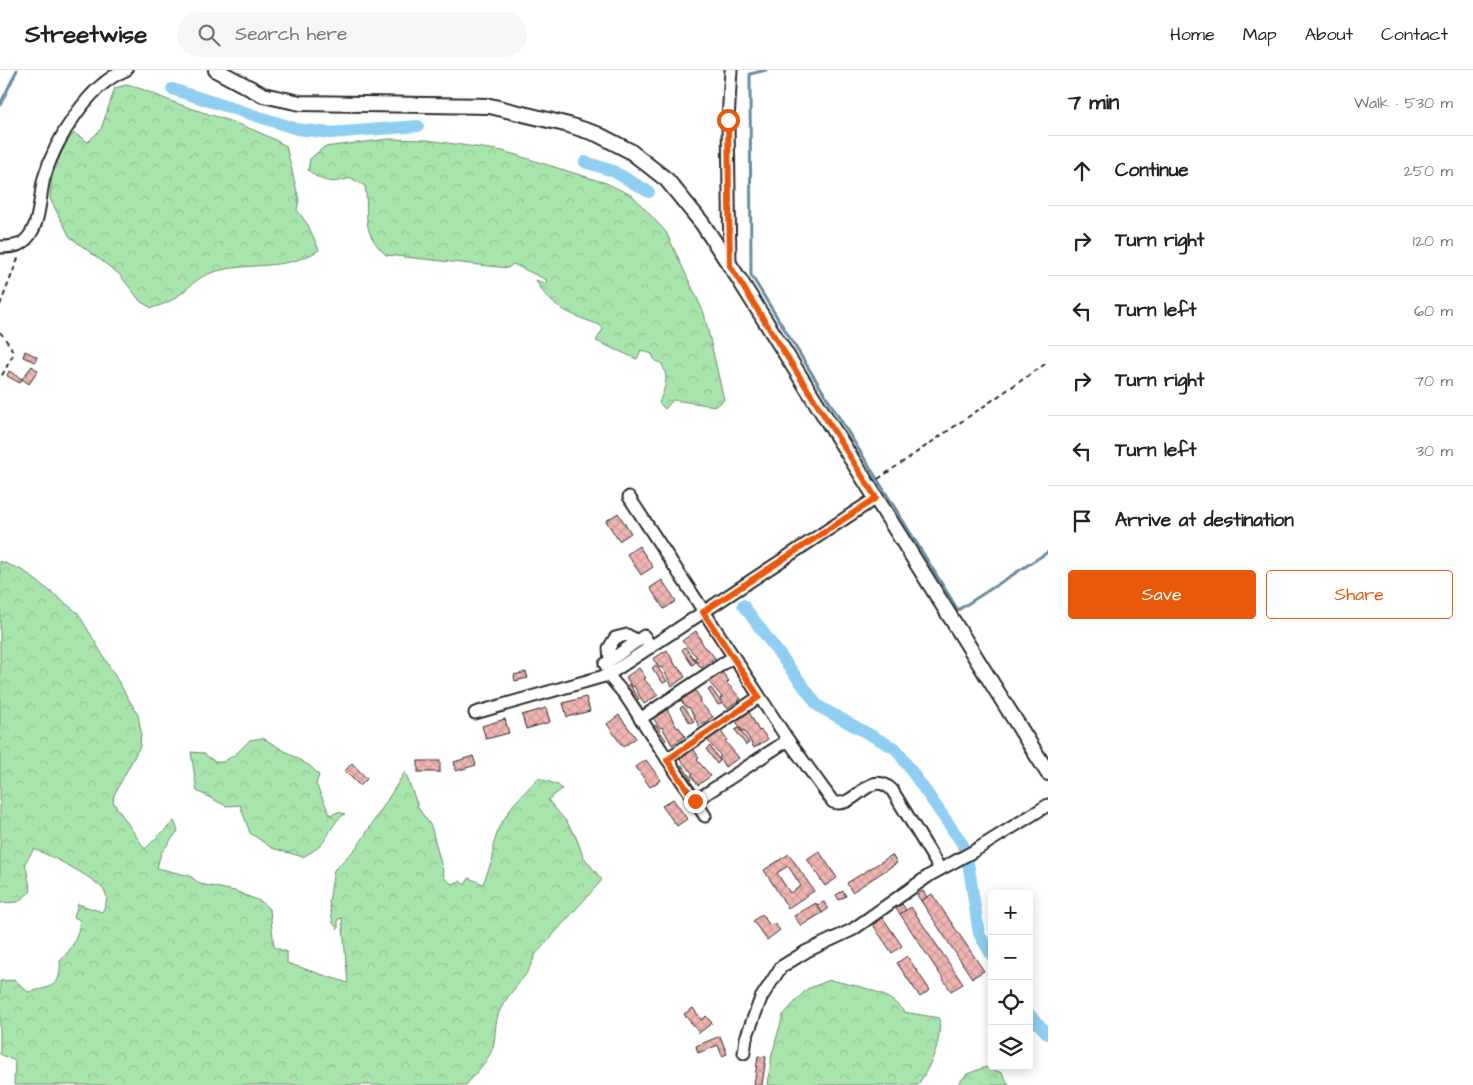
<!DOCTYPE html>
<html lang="en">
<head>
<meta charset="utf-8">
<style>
	body { margin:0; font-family:"Architects Daughter",sans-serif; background:#f6f6f6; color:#222 }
	.controls { position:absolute; right:15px; bottom:15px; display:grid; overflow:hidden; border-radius:5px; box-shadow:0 2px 12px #0003 }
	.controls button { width:45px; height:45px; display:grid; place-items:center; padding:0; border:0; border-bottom:1px solid #e0e0e0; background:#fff; color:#222; font:25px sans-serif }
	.stop { position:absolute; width:15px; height:15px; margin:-11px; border:4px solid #ea580c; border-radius:50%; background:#fff }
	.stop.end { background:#ea580c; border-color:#fff; box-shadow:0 1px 5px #0008 }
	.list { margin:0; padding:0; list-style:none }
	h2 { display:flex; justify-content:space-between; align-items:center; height:65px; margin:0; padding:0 20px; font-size:21px }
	h2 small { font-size:16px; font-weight:400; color:#767676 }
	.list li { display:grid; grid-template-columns:32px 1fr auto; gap:15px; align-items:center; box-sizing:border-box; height:70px; padding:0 20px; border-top:1px solid #e0e0e0 }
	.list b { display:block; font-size:19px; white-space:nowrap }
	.list em { font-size:16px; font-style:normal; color:#767676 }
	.actions { display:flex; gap:10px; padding:15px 20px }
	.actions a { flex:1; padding:11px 0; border:1px solid #ea580c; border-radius:5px; text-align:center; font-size:18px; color:#ea580c }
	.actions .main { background:#ea580c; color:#fff }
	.icon { flex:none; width:28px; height:28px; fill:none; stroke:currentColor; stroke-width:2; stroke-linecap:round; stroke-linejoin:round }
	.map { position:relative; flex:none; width:1048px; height:1015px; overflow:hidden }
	header { display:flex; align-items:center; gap:30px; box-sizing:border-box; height:70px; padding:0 25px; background:#fff; border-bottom:1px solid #e0e0e0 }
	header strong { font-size:24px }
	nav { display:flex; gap:28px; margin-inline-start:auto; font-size:18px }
	.search { width:350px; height:45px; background:#f6f6f6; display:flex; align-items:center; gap:12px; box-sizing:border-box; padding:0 18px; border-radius:28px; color:#767676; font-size:19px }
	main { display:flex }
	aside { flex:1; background:#fff }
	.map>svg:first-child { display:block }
	.forest { fill:url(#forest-crowns); stroke:#6a886c }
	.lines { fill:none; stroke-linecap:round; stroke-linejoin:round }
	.stream { stroke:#688da2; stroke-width:3 }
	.canal { stroke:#90cef1; stroke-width:12 }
	.building { fill:url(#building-cross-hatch); stroke:#2b2b2b; fill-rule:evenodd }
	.minor-casing { stroke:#2b2b2b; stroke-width:15 }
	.tertiary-casing { stroke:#2b2b2b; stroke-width:18 }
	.path { stroke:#2b2b2b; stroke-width:2; stroke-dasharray:5 4; stroke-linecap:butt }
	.minor { stroke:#fff; stroke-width:11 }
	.tertiary { stroke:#fff; stroke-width:14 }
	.route { stroke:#ea580c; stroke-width:6 }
</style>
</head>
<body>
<header>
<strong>Streetwise</strong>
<div class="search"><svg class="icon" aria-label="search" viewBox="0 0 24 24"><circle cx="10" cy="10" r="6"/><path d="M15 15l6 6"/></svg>Search here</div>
<nav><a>Home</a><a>Map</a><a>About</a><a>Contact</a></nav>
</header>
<main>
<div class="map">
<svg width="1048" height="1015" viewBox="0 0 1048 1015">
	<defs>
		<pattern id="forest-crowns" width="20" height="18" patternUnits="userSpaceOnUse" patternTransform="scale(1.25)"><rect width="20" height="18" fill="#a8e5ac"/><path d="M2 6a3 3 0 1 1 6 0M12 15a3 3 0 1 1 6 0" fill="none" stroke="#91c594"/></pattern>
		<pattern id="building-cross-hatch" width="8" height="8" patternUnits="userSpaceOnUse" patternTransform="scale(1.25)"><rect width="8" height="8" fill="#f1b5b1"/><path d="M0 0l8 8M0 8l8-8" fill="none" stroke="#cf9c98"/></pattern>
	</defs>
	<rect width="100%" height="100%" fill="#fff"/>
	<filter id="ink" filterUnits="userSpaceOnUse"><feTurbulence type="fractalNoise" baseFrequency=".02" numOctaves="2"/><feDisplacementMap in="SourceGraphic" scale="10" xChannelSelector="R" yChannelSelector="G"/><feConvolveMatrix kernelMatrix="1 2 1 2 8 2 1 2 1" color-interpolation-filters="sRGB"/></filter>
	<g filter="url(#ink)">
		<g class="forest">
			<path d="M126,15C144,18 157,26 173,32C211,46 251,55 286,76L299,130L297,140L308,155L319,180C283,203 245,190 208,204C193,210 184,224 170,231C165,234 158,236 152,238L141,232L119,204L70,167L50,129L52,103L66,73L74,63L88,72L101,59L115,18Z"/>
			<path d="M389,69L427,70L503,81L606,113L633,126L666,162L704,243L724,330L716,336L673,330L665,339L659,333C665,317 670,308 661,293L655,291L652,284L641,280L637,289L596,271L603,259L600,255C574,246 548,237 536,210L545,214L547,210L513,194L508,198L386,185C359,159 370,148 365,116L351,108C332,114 323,113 308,100L310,89L324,77Z"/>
			<path d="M0,491L24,501L78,543L138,645L141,662L140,676L114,725L113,732L145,779L174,751L178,761L161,783L157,798L190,806L200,814L235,821L262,832L270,840L274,877L287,882V893L348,913L342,848L338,849V859L333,853L329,832L334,800L358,776L405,702L419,739L431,756L445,809L452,814L460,811L465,815L469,808L483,814L493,788V776L499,757L513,735L538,708L558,715L562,719L548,730L566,751L576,767L583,786L602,810L535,885C528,907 515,915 504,933C493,949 497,962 493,977C488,992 475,1003 466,1015H14L15,991L0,984V911L15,910L28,922C51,917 62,917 60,891C73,878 78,867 80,850L74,847L78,834L102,842C105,837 108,830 106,824C103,811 47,784 34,779L25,793L31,821L18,832L0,833Z"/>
			<path d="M263,668L310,696L319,705L316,714L330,745L338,742L345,744C332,751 330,766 320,776C315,780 308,784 303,787L272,778L250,763L240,735L226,736L197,721L191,682L203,683L215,692H223L236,684L250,670Z"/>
			<path d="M830,910C855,916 887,919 904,942L939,948C942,973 931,994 918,1015H768L772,984L783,945L807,919Z"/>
			<path d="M986,997L1002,1003L1009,1015H957L967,1004Z"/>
		</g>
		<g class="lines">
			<g class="stream">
				<path d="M766,0L750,4L751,205L958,540L1048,482"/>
				<path d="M0,35L17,0"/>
			</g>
			<g class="canal">
				<path d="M172,19L297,59L330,63L418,56"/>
				<path d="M585,92L613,101L649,122"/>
				<path d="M743,535L818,636L896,679L962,773L969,798L979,864L992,886"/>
				<path d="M1029,944L1048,964"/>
			</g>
		</g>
		<g class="building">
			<path d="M25,281L37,287L35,292L23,287Z"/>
			<path d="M32,296L38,301L29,314L22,309Z"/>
			<path d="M9,301L22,309L20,313L7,306Z"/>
			<path d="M618,443L631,463L619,471L606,451Z"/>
			<path d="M639,476L653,497L641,505L627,484Z"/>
			<path d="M662,510L676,531L664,539L650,518Z"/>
			<path d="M696,561L706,580L708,579L715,588L701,598L694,588L697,587L682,571Z"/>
			<path d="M685,577L696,592L692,595L682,580Z"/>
			<path d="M667,580L677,598L679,597L685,607L672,616L662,597L660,598L653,589Z"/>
			<path d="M656,595L667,611L663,613L652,598Z"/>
			<path d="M639,598L646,608L644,609L658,625L644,634L634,616L632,617L626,607Z"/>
			<path d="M526,602L528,608L515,611L514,605Z"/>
			<path d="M722,602L729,611L727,613L741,629L727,638L720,628L722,627L708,611Z"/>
			<path d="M629,614L639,629L635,632L624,617Z"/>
			<path d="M711,618L722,633L718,635L708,620Z"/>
			<path d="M694,619L701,629L699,631L713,647L699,656L689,637L687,638L680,629Z"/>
			<path d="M586,627L590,641L567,647L563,633Z"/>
			<path d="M683,636L694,651L690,653L680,638Z"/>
			<path d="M546,638L550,652L526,659L522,645Z"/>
			<path d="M667,639L677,658L679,657L685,666L672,675L662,657L660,658L653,648Z"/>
			<path d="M749,642L759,661L761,660L768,669L754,678L744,660L742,661L736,651Z"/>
			<path d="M619,645L636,668L623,677L607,654Z"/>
			<path d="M505,649L509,663L486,669L482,656Z"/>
			<path d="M656,655L666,670L663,673L653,657Z"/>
			<path d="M739,658L749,673L746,675L735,660Z"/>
			<path d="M720,660L727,670L725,671L739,688L725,697L719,687L721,686L707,670Z"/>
			<path d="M710,676L720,691L717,694L706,679Z"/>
			<path d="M693,678L699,688L697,690L711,706L698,715L691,705L693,704L679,688Z"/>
			<path d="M473,686L476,695L456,701L454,692Z"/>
			<path d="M646,690L661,710L650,717L636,697Z"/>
			<rect x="418" y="691" width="22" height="11"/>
			<path d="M352,693L367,709L360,716L345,701Z"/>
			<path d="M682,695L692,710L689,712L679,697Z"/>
			<path d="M673,729L687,749L677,756L662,736Z"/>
			<path d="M819,781L837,808L825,816L807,789Z"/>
			<path d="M789,784L814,821L788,838L764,800ZM788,796L801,816L790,823L777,803Z"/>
			<path d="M892,785L897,793L852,822L847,813Z"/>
			<path d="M843,821L846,826L839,830L836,825Z"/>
			<path d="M923,821L927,827L921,831L917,825Z"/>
			<path d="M932,824L984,901L972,908L921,831Z"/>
			<path d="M824,832L828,839L822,843L817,835Z"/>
			<path d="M816,833L822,843L801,856L794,846Z"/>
			<path d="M902,834L906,840L900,844L896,839Z"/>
			<path d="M911,837L963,914L951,921L900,844Z"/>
			<path d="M762,844L770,856L774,853L780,860L767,870L753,851Z"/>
			<path d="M883,848L902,876L892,883L873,855Z"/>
			<path d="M907,886L930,920L920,927L897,893Z"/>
			<path d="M693,938L702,950L706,946L712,953L699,963L684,944Z"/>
			<path d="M720,966L727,984L722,986L718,975L698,983L696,976Z"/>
			<path d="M758,986L766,987L762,1015H754Z"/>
		</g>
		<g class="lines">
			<defs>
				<g id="minor">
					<path d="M0,177C7,177 16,177 22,173C41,160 39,127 44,108C55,70 89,14 126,0"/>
					<path d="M730,196L728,50L731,0"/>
					<path d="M629,427L788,670L833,732C856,740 869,697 892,720L940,799"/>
					<path d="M610,590L609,578L615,568L627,565L638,571"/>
					<path d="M611,603L605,594L644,566L651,577"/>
					<path d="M608,605L625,625L705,746"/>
					<path d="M475,643L608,605L876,428"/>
					<path d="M640,649L733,587"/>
					<path d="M667,689L759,627"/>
					<path d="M695,731L788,670"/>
					<path d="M744,983L746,968L761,928L781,897L807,881L852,860L930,805L974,781L1048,735"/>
				</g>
				<path id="tertiary" d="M216,0L263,25L300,33L490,36L569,55L597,64L630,81L667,110L702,153L739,209L1048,703"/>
			</defs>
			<use href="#minor" class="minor-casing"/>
			<use href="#tertiary" class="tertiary-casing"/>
			<g class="path">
				<path d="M0,235L19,186"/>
				<path d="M0,262L11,277L13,285L0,309"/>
				<path d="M878,409L1048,292"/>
			</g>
			<use href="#minor" class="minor"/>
			<use href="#tertiary" class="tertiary"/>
		</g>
	</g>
	<g class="lines" filter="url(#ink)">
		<path class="route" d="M695,731L667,690L759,627L703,542L876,428L730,196L728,50"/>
	</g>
</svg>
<div class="controls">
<button>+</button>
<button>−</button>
<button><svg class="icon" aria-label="locate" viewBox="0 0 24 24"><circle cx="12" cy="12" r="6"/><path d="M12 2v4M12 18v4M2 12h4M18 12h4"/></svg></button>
<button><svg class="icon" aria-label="layers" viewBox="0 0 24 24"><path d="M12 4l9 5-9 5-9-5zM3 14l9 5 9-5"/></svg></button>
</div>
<div class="stop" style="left:728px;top:50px"></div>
<div class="stop end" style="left:695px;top:731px"></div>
</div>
<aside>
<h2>7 min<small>Walk · 530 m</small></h2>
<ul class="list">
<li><svg class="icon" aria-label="ahead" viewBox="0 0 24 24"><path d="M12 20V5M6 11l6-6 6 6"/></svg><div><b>Continue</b></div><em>250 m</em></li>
<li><svg class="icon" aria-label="right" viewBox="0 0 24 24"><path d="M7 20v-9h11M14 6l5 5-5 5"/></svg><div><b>Turn right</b></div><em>120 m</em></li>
<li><svg class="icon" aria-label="left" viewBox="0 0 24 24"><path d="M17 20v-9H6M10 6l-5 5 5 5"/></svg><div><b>Turn left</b></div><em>60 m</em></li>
<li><svg class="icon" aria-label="right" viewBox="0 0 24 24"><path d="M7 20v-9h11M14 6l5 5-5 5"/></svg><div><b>Turn right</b></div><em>70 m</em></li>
<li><svg class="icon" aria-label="left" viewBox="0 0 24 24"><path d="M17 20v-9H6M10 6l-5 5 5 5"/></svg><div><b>Turn left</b></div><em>30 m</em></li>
<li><svg class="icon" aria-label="arrive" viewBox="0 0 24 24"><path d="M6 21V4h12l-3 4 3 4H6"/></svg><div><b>Arrive at destination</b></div></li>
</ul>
<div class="actions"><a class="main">Save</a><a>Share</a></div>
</aside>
</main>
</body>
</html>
